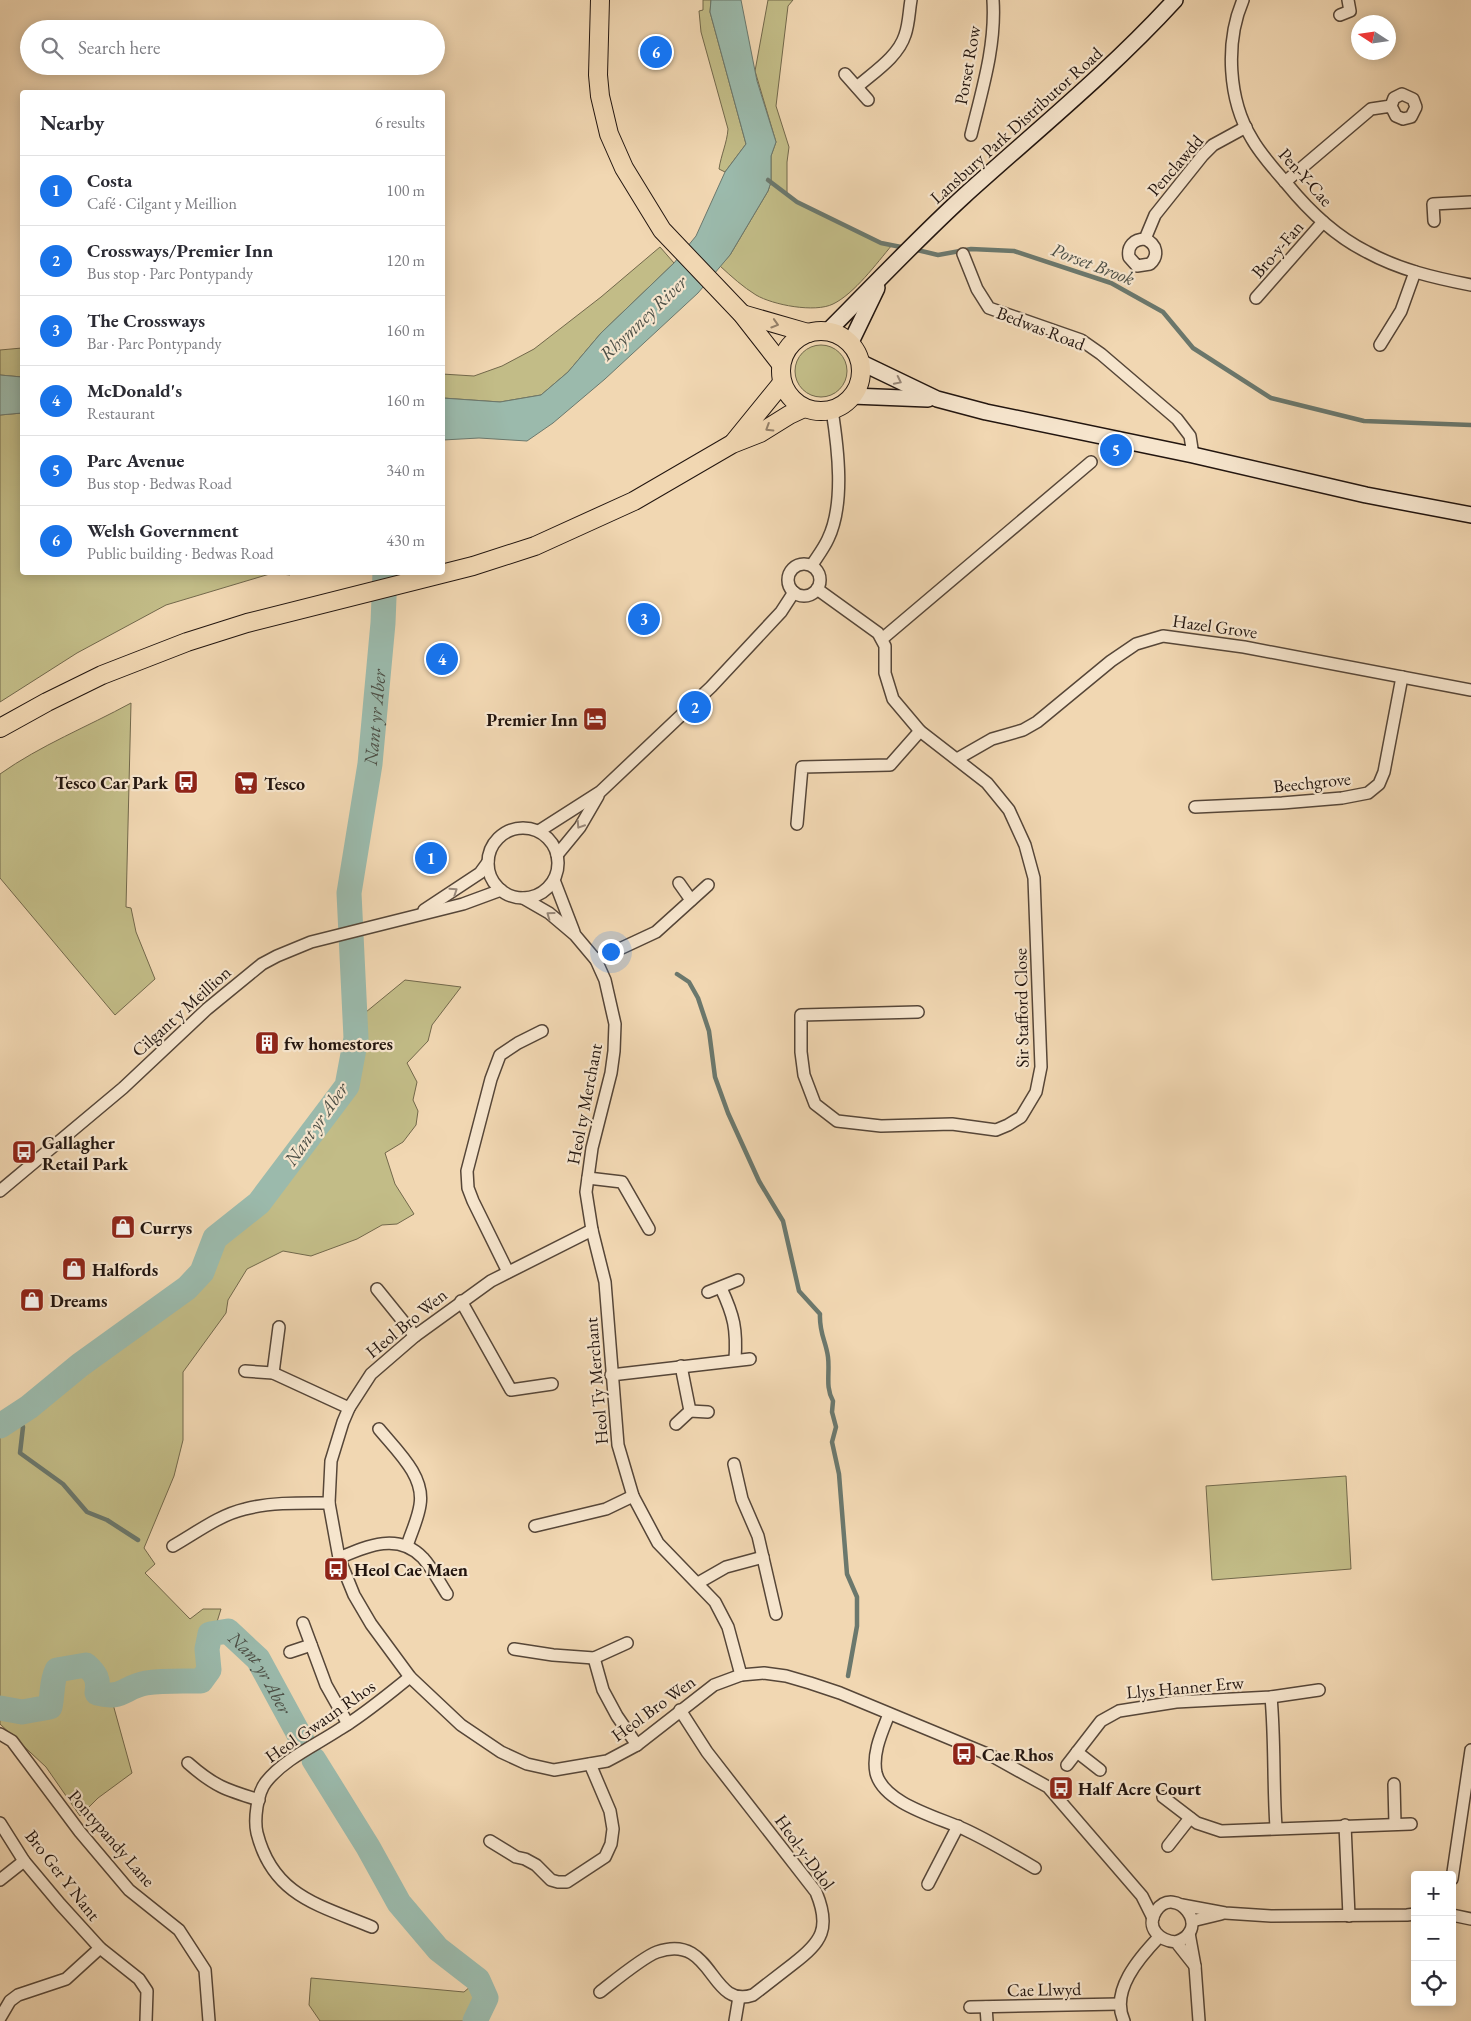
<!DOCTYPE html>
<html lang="en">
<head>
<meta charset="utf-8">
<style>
	body { margin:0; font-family:"EB Garamond",serif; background:#f7f7f7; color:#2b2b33 }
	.controls { position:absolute; right:15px; bottom:15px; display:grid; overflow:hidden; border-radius:5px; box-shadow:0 2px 12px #0003 }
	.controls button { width:45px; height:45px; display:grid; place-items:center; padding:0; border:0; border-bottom:1px solid #e1e1e2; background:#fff; color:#2b2b33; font:25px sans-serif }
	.compass { position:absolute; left:1351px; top:15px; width:45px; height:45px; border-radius:50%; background:#fff; box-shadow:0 2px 12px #0003; rotate:282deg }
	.you { position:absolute; left:610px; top:951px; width:18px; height:18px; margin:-12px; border:4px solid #fff; border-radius:50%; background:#1a73e8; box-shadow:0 0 0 8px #1a73e833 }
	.badge { display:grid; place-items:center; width:32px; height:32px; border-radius:50%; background:#1a73e8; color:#fff; font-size:16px; font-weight:700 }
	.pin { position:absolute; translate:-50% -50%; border:2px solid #fff; box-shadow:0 1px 5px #0006 }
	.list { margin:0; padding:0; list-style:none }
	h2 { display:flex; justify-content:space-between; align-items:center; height:65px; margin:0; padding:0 20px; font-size:21px }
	h2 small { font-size:16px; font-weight:400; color:#7c7c81 }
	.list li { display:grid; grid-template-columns:32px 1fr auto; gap:15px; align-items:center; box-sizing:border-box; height:70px; padding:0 20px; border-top:1px solid #e1e1e2 }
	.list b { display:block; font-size:19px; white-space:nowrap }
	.list p { margin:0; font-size:16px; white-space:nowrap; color:#7c7c81 }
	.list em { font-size:16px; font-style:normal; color:#7c7c81 }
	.icon { flex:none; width:28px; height:28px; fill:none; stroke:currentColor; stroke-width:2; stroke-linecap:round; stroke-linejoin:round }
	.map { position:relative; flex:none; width:1471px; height:2021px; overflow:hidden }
	.search { position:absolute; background:#fff; box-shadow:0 2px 12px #0003; left:20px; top:20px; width:425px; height:55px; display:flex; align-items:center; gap:12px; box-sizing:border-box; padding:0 18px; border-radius:28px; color:#7c7c81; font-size:19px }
	.panel { position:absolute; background:#fff; box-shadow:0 2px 12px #0003; left:20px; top:90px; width:425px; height:485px; border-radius:5px }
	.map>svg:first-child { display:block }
	.green { fill:#c2bc87; stroke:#72684b }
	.water { fill:#9bbaac; stroke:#6b786d }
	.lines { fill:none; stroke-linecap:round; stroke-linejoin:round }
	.stream { stroke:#6b786d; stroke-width:4.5 }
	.river { stroke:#9bbaac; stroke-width:25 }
	.street-casing { stroke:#564638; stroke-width:14 }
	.secondary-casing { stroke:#22150f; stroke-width:18 }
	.primary-casing { stroke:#22150f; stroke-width:20 }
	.street { stroke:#f6e5cd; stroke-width:11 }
	.secondary { stroke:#f6e5cd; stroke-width:15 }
	.primary { stroke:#f1d7b2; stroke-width:18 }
	.oneway { stroke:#948069 }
	.oneway2 { stroke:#978778 }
	.labels { text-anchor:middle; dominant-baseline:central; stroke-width:4.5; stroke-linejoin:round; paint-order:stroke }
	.street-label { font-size:18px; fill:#22150f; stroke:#f6e5cd }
	.poi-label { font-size:18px; font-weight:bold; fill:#22150f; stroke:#f6e5cd; text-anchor:start }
	.water-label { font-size:19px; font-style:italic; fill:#4c4f46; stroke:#f6e5cd }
</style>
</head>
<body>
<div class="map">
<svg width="1471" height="2021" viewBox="0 0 1471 2021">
	<rect width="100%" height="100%" fill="#f1d7b2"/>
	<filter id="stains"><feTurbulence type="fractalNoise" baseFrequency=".004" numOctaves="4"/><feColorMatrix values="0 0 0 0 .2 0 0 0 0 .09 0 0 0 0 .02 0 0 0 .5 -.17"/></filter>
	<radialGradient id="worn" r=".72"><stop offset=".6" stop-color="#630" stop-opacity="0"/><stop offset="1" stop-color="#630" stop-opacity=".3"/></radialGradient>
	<g class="green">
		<path d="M703,0H711L710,12L746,144L725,172L719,169C721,155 727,143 728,129L701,32L699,11L703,10Z"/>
		<path d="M768,0H793L788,6L776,106L789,147L787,162V194L797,202L881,243L892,245C877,263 854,294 833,304C815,313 773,305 756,295C743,287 732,277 720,266L730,255L768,191L771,182V156L776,142L755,71Z"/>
		<path d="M660,247L674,263L601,333L568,372L541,395L500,402L443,398L442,374L474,376L502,366L534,349L601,297Z"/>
		<circle cx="821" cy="371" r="26"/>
		<path d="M22,348V377L0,375V350Z"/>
		<path d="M22,413V572L291,573L290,575L273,573L166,605L77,653L0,702V415Z"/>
		<path d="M131,703L126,907L131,908L136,932L155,979L115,1015L0,878V774C41,745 87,727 131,703Z"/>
		<path d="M405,980L461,987L432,1025L428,1041L407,1063L417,1082L413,1100L418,1111L416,1125L403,1142L385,1153L395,1184L414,1214L397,1224L382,1225L357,1239L311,1256L283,1251L247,1269L228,1300L226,1313L183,1372V1440L174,1476L144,1548L155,1564L145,1573L190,1619L203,1609H221L216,1625L210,1634L207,1648L209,1670L201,1681H162L142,1684L111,1697L132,1773L98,1798L80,1816L46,1767L0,1724V1426L29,1407L80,1365L187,1288L202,1272L215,1238L259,1203L347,1086L356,1038L355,1021Z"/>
		<path d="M1346,1476L1351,1569L1212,1580L1206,1486Z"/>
		<path d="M311,1978L464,1992L478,1980L486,1998L475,2021H320L309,2005Z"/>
	</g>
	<g class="water">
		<path d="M711,0H741L757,81L776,142L771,156V182L768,191L730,255L698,293L605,379L553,423L527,441L479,438L443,440L442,398L500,402L541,395L568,372L601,333L674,263L696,236L725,172L746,144L710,12Z"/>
		<path d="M0,375L22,377V413L0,415Z"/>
	</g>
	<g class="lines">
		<g class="stream">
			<path d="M768,180L797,202L881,243L906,248"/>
			<path d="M913,249L938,255L971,249L1014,251L1111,283L1163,312L1193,348L1271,398L1364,421L1471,425"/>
			<path d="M677,974L689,982L698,998L709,1031L715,1077L728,1113L759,1181L783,1221L799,1291L820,1314C819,1333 826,1341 828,1357C830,1373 825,1387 833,1401L832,1412L836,1427L832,1442L839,1474L847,1574L857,1597V1626L848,1676"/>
			<path d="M17,1415L23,1427L20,1453L63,1484L87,1512L107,1520L138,1540"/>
		</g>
		<g class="river">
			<path id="s1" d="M0,1426L29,1407L80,1365L187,1288L202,1272L215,1238L259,1203L347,1086L356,1038L349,893L370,764L383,623L385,572"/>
			<path id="s2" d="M0,1708L22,1712L50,1707C53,1694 51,1682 57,1670L86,1665C96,1674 99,1679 97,1693C122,1700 124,1687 146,1683C164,1680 183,1681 201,1681L209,1670L207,1649L210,1634L228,1631L258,1659L302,1740"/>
			<path d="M314,1760L368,1847L399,1903L438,1949L478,1980L486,1998L475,2021"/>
		</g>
		<defs>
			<g id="street">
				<path d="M1243,0C1225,42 1228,100 1252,139C1261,155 1275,170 1287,184C1309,211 1335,236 1367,252C1400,270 1435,278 1471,285"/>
				<path d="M1340,15L1350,11L1348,0"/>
				<path d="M845,74L868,100"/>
				<path d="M857,87C874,72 898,57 905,35C909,24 909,11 911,0"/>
				<path d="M971,135C982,90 996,46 993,0"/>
				<path d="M1285,182L1371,109L1391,106L1394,98L1402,94L1413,99L1416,107L1411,117L1403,119L1396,116L1391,106"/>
				<path d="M1434,221L1433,204L1471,202"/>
				<path d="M1145,239C1157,244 1159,256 1150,264L1137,266L1129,257C1127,246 1134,239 1145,239L1155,215L1203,155L1213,145L1246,127"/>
				<path d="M963,254L977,289L989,308L1081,340L1101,354L1177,419L1190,436L1193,455"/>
				<path d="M1256,298L1323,222"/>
				<path d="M1380,345L1401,311L1415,272"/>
				<circle cx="804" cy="580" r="16"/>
				<path d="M812,565C817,557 824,548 828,539C845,504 838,448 832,410"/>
				<path d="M817,589L878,633L885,646V673L893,699L920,731L987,783L1009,810L1025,845L1034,878L1041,1067L1036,1092L1021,1117L1008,1125L996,1130L952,1124L881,1126L837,1121L815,1104L804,1075L801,1052V1015L918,1012"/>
				<path d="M882,639L1091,462"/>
				<path d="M957,759L992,739L1023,730L1037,722L1111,661L1136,644L1163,636L1244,647L1471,690"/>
				<path d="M1195,807L1282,803L1342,798L1368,793L1379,784L1384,772L1402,677"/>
				<path d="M797,824L802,767L890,765L920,731"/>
				<circle cx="523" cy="863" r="35"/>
				<path d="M539,831L600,792L711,687L781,612L794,592"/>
				<path d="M557,855L580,827L598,796"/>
				<path d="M554,880L574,932"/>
				<path d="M679,883L691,900"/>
				<path d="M523,898L549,913L575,935L596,960L605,980L615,1024L614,1051L611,1073L592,1148L586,1192L592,1230L605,1282L618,1445L633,1496L658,1543L715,1602L728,1627L741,1675"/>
				<path d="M424,910L480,873L488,862"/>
				<path d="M596,960L656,932L708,885"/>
				<path d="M588,1178L622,1182L649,1229"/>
				<path d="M0,1191L123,1088L207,1009L262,964L277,956L311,942L463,904L501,890"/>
				<path d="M592,1230L491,1281L415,1336L371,1374L349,1408L343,1422L331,1461L329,1503L339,1558L354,1595L371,1624L410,1677L461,1725L501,1752L527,1764L554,1770L607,1761L637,1745L714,1685L741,1675L764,1673L786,1676L810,1683L840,1693L992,1756L1048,1787L1142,1896L1153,1918"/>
				<path d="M508,1272L473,1201L468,1188L467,1171L491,1079L500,1055L518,1043L542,1031"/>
				<path d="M721,1288C734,1316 737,1329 735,1360"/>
				<path d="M377,1289L415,1336"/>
				<path d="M708,1292L738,1280"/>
				<path d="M461,1301L511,1390L552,1384"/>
				<path d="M245,1371L273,1373L349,1408"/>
				<path d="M273,1373L279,1327"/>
				<path d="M611,1375L750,1359"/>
				<path d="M690,1411L708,1412"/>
				<path d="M676,1424L690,1411L681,1366"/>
				<path d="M379,1429C397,1451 425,1476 420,1505C418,1519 411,1533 407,1546"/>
				<path d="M734,1464L742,1499L758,1536L776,1614"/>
				<path d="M535,1526L606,1509L633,1496"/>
				<path d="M173,1546C196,1533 219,1515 245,1509C272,1502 302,1503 329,1503"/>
				<path d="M339,1558C367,1546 398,1532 423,1558C432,1568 440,1583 447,1594"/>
				<path d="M698,1583L726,1567L763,1557"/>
				<path d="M303,1623L326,1685L348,1724"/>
				<path d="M514,1649L553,1655L594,1658L627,1643"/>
				<path d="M290,1652L311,1645"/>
				<path d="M594,1658L603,1690L617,1716L637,1745"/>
				<path d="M1271,1697C1275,1741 1273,1784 1276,1827"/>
				<path d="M889,1714C882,1732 872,1753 876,1773C884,1805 942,1818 968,1831C991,1842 1013,1855 1035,1868"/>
				<path d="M0,1734L12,1741L80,1832L129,1890L179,1930L205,1970L209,2021"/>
				<path d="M1077,1752L1100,1770"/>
				<path d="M188,1763C214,1786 226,1790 259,1800"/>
				<path d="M1067,1765L1101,1721L1119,1711L1176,1702L1271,1697L1319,1690"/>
				<path d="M1394,1784L1395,1824"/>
				<path d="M1163,1797L1197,1823L1221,1831L1411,1824"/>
				<path d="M0,1823L24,1861L60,1904L100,1948L139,1979L147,1991L146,2021"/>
				<path d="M1345,1825L1349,1916"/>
				<path d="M490,1841L516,1857L525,1859L536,1865L551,1880L558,1882H567L605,1857L611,1844L613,1829L610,1811L590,1764"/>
				<path d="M1168,1846L1190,1818"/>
				<path d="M1452,1879L1471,1750"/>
				<path d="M0,1880L24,1861"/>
				<path d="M928,1884L958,1826"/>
				<path d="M1182,1905L1225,1913L1271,1916L1407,1915L1415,1914"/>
				<path d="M1452,1915L1471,1919"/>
				<path d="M1192,1921L1221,1914"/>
				<path d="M372,1927C319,1905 273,1896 257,1833C254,1820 257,1793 266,1782C284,1759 316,1745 340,1729C365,1714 387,1695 410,1677"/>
				<path d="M1189,1933L1195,1966L1199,2021"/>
				<path d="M1176,1942C1214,1929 1175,1883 1156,1911C1145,1928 1160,1941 1176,1942L1195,1966"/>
				<path d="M600,1992C613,1982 643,1957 657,1952C714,1932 709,2010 753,1995C767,1984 780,1974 793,1964C822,1942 831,1928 816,1892L707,1752L680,1710"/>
				<path d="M970,2007L1119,2004"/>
				<path d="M986,2007L987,2021"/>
				<path d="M0,2018L10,2001L18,1995L66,1979L100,1948"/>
				<path d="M735,2021L739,1997"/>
				<path d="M1124,2021C1110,1991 1139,1958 1159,1937"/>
			</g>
			<g id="secondary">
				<path d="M827,332C873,286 917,239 964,196C1036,131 1110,71 1175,0"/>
				<path d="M850,344L877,288"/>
				<path d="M860,362L937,399L986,412L1193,455L1366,495L1471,515"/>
				<path d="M852,396L928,399"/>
			</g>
			<g id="primary">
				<path d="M600,0L598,75L600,96L609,134L624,168L662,230L742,314L781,364"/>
				<path d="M742,314L808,333"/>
				<circle cx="821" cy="371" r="40"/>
				<path d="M734,442L782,383"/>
				<path d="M0,728L47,702L102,675L187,642L247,623L473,566L535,546L634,501L732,444L760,433L789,415L804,408"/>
			</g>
		</defs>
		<use href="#street" class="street-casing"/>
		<use href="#secondary" class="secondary-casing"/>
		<use href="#primary" class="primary-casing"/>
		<use href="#street" class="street"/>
		<use href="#secondary" class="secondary"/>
		<use href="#primary" class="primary"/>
	</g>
	<defs><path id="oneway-chevron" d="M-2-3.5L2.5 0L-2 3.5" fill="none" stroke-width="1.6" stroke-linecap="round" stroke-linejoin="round" transform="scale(1.25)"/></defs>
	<g class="oneway">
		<use href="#oneway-chevron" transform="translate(775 324) rotate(17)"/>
		<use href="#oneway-chevron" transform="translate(769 428) rotate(148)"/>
	</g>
	<g class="oneway2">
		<use href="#oneway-chevron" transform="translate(898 381) rotate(26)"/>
		<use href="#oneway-chevron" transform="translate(580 825) rotate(123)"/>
		<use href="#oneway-chevron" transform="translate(454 891) rotate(-34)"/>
		<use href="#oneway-chevron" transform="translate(550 915) rotate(-144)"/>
	</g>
	<defs>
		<symbol id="hotel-square" viewBox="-11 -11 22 22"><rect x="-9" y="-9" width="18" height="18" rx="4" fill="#8f2418" stroke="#f6e5cd"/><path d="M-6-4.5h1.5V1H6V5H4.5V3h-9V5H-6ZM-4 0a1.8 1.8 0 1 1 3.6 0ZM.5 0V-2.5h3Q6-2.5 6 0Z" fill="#fff"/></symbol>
		<symbol id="bus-square" viewBox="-11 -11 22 22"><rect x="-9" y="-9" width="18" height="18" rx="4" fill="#8f2418" stroke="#f6e5cd"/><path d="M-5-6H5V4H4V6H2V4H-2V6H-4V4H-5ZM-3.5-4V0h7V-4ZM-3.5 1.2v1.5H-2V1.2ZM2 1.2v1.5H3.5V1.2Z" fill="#fff"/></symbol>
		<symbol id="supermarket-square" viewBox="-11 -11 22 22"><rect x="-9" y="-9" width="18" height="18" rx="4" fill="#8f2418" stroke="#f6e5cd"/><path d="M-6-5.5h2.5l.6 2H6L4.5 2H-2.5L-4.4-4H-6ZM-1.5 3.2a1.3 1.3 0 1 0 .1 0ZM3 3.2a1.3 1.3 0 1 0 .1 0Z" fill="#fff"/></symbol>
		<symbol id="building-square" viewBox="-11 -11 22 22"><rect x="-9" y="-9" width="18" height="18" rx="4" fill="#8f2418" stroke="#f6e5cd"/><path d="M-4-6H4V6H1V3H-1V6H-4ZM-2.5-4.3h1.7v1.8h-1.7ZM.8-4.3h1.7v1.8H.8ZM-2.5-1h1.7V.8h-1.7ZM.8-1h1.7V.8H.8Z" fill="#fff"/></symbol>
		<symbol id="shop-square" viewBox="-11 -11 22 22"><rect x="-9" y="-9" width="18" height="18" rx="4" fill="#8f2418" stroke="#f6e5cd"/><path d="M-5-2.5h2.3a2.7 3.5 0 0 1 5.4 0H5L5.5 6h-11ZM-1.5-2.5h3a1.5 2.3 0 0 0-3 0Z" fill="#fff"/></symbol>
	</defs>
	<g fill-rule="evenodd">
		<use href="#hotel-square" x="581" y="705" width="28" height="28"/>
		<use href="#bus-square" x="172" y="768" width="28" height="28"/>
		<use href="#supermarket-square" x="232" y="769" width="28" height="28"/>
		<use href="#building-square" x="253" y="1029" width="28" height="28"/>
		<use href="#bus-square" x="10" y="1138" width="28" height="28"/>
		<use href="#shop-square" x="109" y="1213" width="28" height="28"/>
		<use href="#shop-square" x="60" y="1255" width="28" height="28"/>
		<use href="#shop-square" x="18" y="1286" width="28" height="28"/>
		<use href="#bus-square" x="322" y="1555" width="28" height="28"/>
		<use href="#bus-square" x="950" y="1740" width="28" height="28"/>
		<use href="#bus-square" x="1047" y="1774" width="28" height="28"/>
	</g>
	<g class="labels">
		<g class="street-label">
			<text transform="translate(967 65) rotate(-80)">Porset Row</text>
			<text transform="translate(1016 125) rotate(-42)">Lansbury Park Distributor Road</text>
			<text transform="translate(1175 165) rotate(-49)">Penclawdd</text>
			<text transform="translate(1306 177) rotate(48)">Pen-Y-Cae</text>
			<text transform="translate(1277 249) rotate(-49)">Bro-y-Fan</text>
			<text transform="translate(1041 328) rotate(21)">Bedwas Road</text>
			<text transform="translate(1215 626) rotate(8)">Hazel Grove</text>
			<text transform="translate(1312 782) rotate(-6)">Beechgrove</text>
			<text transform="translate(1021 1008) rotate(-91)">Sir Stafford Close</text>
			<text transform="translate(181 1011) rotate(-42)">Cilgant y Meillion</text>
			<text transform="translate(584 1104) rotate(-79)">Heol ty Merchant</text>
			<text transform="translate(406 1323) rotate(-39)">Heol Bro Wen</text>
			<text transform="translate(596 1381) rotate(-95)">Heol Ty Merchant</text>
			<text transform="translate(1185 1687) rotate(-5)">Llys Hanner Erw</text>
			<text transform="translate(653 1708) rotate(-36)">Heol Bro Wen</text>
			<text transform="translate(320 1721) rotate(-35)">Heol Gwaun Rhos</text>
			<text transform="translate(112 1838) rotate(49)">Pontypandy Lane</text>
			<text transform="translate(805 1852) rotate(54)">Heol-y-Ddol</text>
			<text transform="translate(63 1875) rotate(52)">Bro Ger Y Nant</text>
			<text transform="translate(1044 1989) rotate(-1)">Cae Llwyd</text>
		</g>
		<g class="poi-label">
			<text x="578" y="719" text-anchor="end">Premier Inn</text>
			<text x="168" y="782" text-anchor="end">Tesco Car Park</text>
			<text x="264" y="783">Tesco</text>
			<text x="284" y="1043">fw homestores</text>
			<text x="42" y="1142">Gallagher<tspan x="42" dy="21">Retail Park</tspan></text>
			<text x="140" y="1227">Currys</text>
			<text x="92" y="1269">Halfords</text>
			<text x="50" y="1300">Dreams</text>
			<text x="354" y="1569">Heol Cae Maen</text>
			<text x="982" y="1754">Cae Rhos</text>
			<text x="1078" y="1788">Half Acre Court</text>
		</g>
		<g class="water-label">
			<text transform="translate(1093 264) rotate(21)">Porset Brook</text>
			<text transform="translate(643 318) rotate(-44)">Rhymney River</text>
			<text stroke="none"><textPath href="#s1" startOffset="865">Nant yr Aber</textPath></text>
			<text transform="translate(316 1124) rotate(-55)">Nant yr Aber</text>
			<text stroke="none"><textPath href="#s2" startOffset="378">Nant yr Aber</textPath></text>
		</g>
	</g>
	<rect width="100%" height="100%" filter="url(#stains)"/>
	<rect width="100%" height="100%" fill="url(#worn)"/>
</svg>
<div class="controls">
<button>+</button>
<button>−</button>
<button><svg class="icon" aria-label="locate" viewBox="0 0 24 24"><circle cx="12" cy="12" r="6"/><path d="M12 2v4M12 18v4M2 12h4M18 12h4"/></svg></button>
</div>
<svg class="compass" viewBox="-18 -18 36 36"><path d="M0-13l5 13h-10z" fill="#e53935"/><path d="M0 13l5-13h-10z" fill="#7c7c81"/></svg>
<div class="you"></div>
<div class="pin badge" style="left:431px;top:858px">1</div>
<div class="pin badge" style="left:695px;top:707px">2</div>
<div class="pin badge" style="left:644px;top:619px">3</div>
<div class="pin badge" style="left:442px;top:659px">4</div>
<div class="pin badge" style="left:1116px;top:450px">5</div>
<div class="pin badge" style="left:656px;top:52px">6</div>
<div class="search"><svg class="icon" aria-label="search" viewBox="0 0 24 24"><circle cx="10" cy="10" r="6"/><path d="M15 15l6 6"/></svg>Search here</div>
<section class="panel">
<h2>Nearby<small>6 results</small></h2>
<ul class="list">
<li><span class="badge">1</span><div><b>Costa</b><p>Café · Cilgant y Meillion</p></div><em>100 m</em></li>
<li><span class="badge">2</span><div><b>Crossways/Premier Inn</b><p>Bus stop · Parc Pontypandy</p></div><em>120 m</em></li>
<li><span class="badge">3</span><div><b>The Crossways</b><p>Bar · Parc Pontypandy</p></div><em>160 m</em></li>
<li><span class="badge">4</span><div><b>McDonald's</b><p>Restaurant</p></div><em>160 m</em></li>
<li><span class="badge">5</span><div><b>Parc Avenue</b><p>Bus stop · Bedwas Road</p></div><em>340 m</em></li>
<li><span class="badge">6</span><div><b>Welsh Government</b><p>Public building · Bedwas Road</p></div><em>430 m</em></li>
</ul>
</section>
</div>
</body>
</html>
